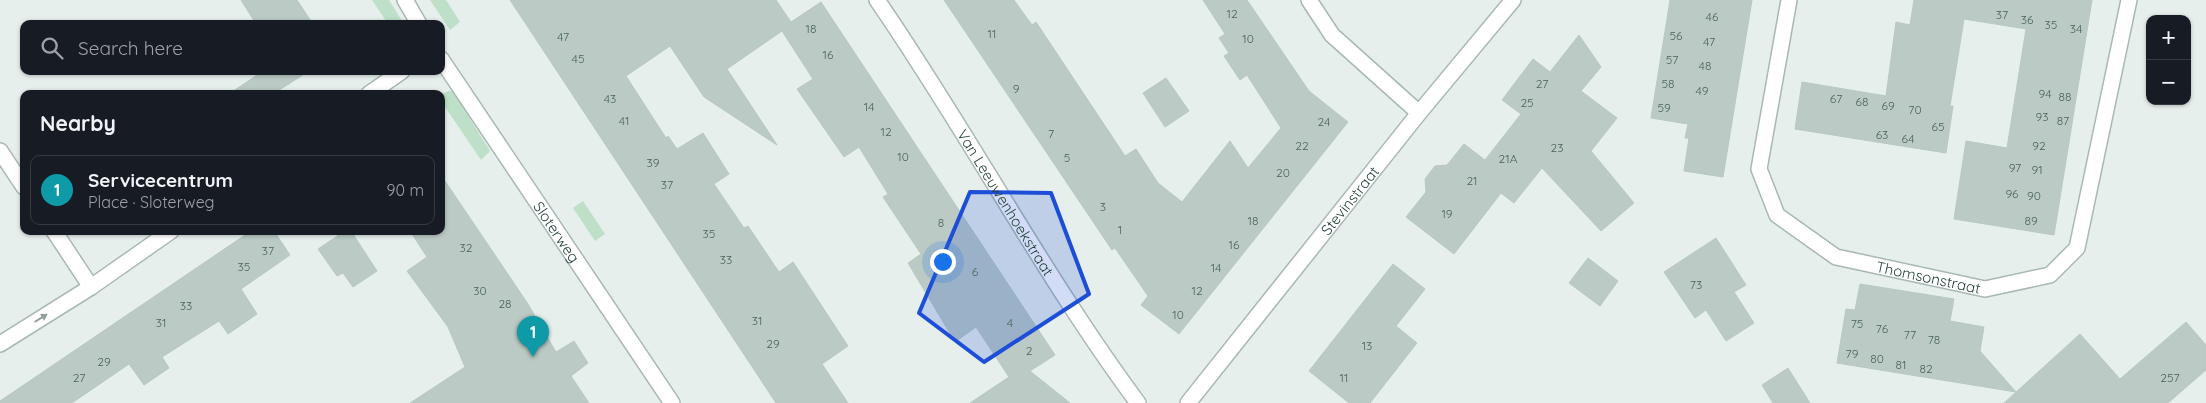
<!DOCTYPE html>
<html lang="en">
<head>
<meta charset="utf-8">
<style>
	body { margin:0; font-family:Quicksand,sans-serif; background:#242831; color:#f1f3f6 }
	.controls { position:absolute; right:15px; top:15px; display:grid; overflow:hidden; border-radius:10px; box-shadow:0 1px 4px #0004 }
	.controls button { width:45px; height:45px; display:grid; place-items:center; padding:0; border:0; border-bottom:1px solid #363941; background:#171b24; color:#f1f3f6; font:25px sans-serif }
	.you { position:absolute; left:942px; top:261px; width:18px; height:18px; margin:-12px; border:4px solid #fff; border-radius:50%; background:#1a73e8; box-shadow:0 0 0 8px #1a73e833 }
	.badge { display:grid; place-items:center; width:32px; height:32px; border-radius:50%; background:#8c9099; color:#fff; font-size:16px; font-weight:700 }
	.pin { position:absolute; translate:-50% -41px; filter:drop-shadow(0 1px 2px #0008) }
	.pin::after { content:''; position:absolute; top:26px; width:18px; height:15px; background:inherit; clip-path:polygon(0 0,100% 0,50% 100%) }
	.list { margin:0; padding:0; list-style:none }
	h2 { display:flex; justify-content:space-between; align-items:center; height:65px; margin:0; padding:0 20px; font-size:21px }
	h2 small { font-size:16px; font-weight:400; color:#9ea1a6 }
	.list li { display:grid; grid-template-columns:32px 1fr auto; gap:15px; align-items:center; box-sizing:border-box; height:70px; margin:0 10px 10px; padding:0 10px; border:1px solid #363941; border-radius:10px }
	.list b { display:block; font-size:19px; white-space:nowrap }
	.list p { margin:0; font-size:16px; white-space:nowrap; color:#9ea1a6 }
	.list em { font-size:16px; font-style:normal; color:#9ea1a6 }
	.icon { flex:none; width:28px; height:28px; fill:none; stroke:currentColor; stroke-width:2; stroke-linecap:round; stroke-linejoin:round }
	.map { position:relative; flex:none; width:2206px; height:403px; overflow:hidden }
	.search { position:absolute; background:#171b24; box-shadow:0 1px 4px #0004; left:20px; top:20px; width:425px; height:55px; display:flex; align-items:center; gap:12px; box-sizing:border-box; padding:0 18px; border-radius:10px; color:#9ea1a6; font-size:19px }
	.panel { position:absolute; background:#171b24; box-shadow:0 1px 4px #0004; left:20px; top:90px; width:425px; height:145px; border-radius:10px }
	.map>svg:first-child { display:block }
	.green { fill:#bfe0c8 }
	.building { fill:#bbcac4; stroke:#b8c9c2 }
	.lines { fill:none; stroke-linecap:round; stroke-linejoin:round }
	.minor-casing { stroke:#a8b8b2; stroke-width:18 }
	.minor { stroke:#fff; stroke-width:15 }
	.oneway { fill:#92a09c }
	.marked { fill:#1d4ed8; fill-opacity:0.2; stroke:#1d4ed8; stroke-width:4; stroke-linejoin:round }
	.labels { text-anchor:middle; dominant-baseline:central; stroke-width:4.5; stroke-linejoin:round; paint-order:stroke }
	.number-label { font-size:12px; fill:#4a645c }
	.street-label { font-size:15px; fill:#24423a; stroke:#f7fbf9 }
</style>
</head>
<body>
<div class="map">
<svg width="2206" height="403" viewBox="0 0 2206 403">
	<rect width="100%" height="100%" fill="#e6efeb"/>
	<g class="green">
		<path d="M372,0H389L404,24H388Z"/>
		<path d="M430,0H446L460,22L450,30Z"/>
		<path d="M452,90L490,151L481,160L441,101V94Z"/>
		<path d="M583,201L605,234L595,241L573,208Z"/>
	</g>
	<g class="building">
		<path d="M241,0H297L313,24H256Z"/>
		<path d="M510,0H776L791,22L821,2L1055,355L1030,371L1070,403H970L1009,377L976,327L955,342L908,263L921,254L883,197L888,194L859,147L844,157L797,89L813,79L782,31L727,69L777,145L704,97L670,46L626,76L666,138L668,136L677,149L703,133L729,174L714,184L744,228L748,226L779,272L793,262L848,346L822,364L848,403H776Z"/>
		<path d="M944,0H1014L1032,25L1036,22L1125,156L1136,149L1158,183L1182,202L1230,141L1248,168L1281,128L1247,75L1240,80L1224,56L1229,53L1219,38L1225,34L1203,0H1247L1309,91L1348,122L1179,334L1141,305L1148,296L1115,248L1112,250Z"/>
		<path d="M1670,0H1752L1723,177L1684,171L1689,138H1685L1688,124L1651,118Z"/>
		<path d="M1914,0H2092L2054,235L1954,219L1966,141L2007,148L2026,29L1964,19L1950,106H1953L1946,153L1795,129L1802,82L1886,96L1896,22L1910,25Z"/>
		<path d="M1579,35L1601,67L1581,91L1617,118L1591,151L1634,203L1601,231L1542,168L1514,203L1501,193L1454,254L1406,217L1426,192L1425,179L1435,166L1447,165L1464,144L1485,160L1521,114L1502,100L1533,59L1550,72Z"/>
		<path d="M263,71H309L273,94H229Z"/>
		<path d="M1166,78L1189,111L1165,127L1143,93Z"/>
		<path d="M441,175L528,304L556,352L574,341L588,363L571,376L589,403H410L465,367L448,327L407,271L427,257L410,231H441Z"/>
		<path d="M251,231H274L290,255L241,289L257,314L228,334L219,321L162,357L169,368L144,385L129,364L72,403H0V401Z"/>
		<path d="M345,231H351L377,271L353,287L343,273L337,276L318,249Z"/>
		<path d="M1716,238L1746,285L1734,292L1754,323L1726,341L1706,310L1695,318L1664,272Z"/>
		<path d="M1588,258L1618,281L1600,306L1569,283Z"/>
		<path d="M1393,264L1425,289L1396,326L1417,343L1370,403H1349L1309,371Z"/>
		<path d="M1860,284L1954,299L1950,321L1984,327L1980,351L2016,392L1837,363L1846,309L1855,310Z"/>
		<path d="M2186,322L2206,345V370L2168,403H2004L2080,334L2120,379Z"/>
		<path d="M1788,368L1810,403H1773L1762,385Z"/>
	</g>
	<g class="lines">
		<defs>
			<g id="minor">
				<path d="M405,0L419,24"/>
				<path id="s1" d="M877,0C968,132 1043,275 1138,403"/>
				<path d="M1309,0L1332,35L1419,113"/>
				<path id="s2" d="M1789,0L1759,169L1777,215L1836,257L1985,289L2050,275L2077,248L2129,0"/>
				<path id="s3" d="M441,59L672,403"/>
				<path d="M369,94L402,71"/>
				<path d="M0,151L24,187"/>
				<path d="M54,231L91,287"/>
				<path d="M0,344L91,287L171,231"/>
				<path id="s4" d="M1188,403L1419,113L1513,0"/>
			</g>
		</defs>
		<use href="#minor" class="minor-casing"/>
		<use href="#minor" class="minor"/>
	</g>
	<defs><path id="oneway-solid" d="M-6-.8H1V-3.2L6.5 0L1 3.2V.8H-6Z" transform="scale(1.25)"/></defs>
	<use class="oneway" href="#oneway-solid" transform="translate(41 318) rotate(-32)"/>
	<path class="marked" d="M970,192L1051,193L1089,294L984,362L919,313Z"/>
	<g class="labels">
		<g class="number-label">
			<text x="1232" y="13">12</text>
			<text x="2002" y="14">37</text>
			<text x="1712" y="16">46</text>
			<text x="2027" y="19">36</text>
			<text x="2051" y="24">35</text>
			<text x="811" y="28">18</text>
			<text x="2076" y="28">34</text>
			<text x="992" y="33">11</text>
			<text x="1676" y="35">56</text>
			<text x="563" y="36">47</text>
			<text x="1248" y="38">10</text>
			<text x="1709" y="41">47</text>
			<text x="828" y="54">16</text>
			<text x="578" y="58">45</text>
			<text x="1672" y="59">57</text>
			<text x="1705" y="65">48</text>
			<text x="1542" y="83">27</text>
			<text x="1668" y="83">58</text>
			<text x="1016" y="88">9</text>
			<text x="1702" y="90">49</text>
			<text x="2045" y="93">94</text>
			<text x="2065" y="96">88</text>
			<text x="610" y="98">43</text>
			<text x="1836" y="98">67</text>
			<text x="1862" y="101">68</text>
			<text x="1527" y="102">25</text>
			<text x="1888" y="105">69</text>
			<text x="869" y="106">14</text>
			<text x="1664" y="107">59</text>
			<text x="1915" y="109">70</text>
			<text x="2042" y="116">93</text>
			<text x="624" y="120">41</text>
			<text x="2063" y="120">87</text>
			<text x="1324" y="121">24</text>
			<text x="1938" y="126">65</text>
			<text x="886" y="131">12</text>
			<text x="1051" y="133">7</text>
			<text x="1882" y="134">63</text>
			<text x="1908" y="138">64</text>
			<text x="1302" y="145">22</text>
			<text x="2039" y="145">92</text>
			<text x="1557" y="147">23</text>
			<text x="903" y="156">10</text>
			<text x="1067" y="157">5</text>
			<text x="1508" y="158">21A</text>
			<text x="653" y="162">39</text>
			<text x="2015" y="167">97</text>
			<text x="2037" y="169">91</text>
			<text x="1283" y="172">20</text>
			<text x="1472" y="180">21</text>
			<text x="667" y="184">37</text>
			<text x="2012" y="193">96</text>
			<text x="2034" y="195">90</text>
			<text x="1103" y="206">3</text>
			<text x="1447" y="213">19</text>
			<text x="1253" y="220">18</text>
			<text x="2031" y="220">89</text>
			<text x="941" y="222">8</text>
			<text x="1120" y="229">1</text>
			<text x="709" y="233">35</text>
			<text x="1234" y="244">16</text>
			<text x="466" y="247">32</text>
			<text x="268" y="250">37</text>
			<text x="726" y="259">33</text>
			<text x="244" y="266">35</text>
			<text x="1216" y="267">14</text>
			<text x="975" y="271">6</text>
			<text x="1696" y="284">73</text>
			<text x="480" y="290">30</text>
			<text x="1197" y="290">12</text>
			<text x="505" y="303">28</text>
			<text x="186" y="305">33</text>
			<text x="1178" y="314">10</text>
			<text x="757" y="320">31</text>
			<text x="161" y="322">31</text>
			<text x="1010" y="322">4</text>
			<text x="1857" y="323">75</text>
			<text x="1882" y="328">76</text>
			<text x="1910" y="334">77</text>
			<text x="1934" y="339">78</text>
			<text x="773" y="343">29</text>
			<text x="1367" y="345">13</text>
			<text x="1029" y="350">2</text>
			<text x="1852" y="353">79</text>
			<text x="1877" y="358">80</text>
			<text x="104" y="361">29</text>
			<text x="1901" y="364">81</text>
			<text x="1926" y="368">82</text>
			<text x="79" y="377">27</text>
			<text x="1344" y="377">11</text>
			<text x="2170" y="377">257</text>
		</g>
		<g class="street-label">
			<text stroke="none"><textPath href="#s4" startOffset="259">Stevinstraat</textPath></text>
			<text stroke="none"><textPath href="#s1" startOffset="240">Van Leeuwenhoekstraat</textPath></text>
			<text stroke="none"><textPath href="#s3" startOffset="208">Sloterweg</textPath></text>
			<text stroke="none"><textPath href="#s2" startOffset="388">Thomsonstraat</textPath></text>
		</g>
	</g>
</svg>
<div class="controls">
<button>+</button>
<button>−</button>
</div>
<div class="you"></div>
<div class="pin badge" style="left:533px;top:357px;background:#0f9aa8">1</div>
<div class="search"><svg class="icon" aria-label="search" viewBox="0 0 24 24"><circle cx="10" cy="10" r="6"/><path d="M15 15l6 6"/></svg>Search here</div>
<section class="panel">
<h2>Nearby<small></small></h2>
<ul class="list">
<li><span class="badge" style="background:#0f9aa8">1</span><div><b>Servicecentrum</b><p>Place · Sloterweg</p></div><em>90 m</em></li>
</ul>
</section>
</div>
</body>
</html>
